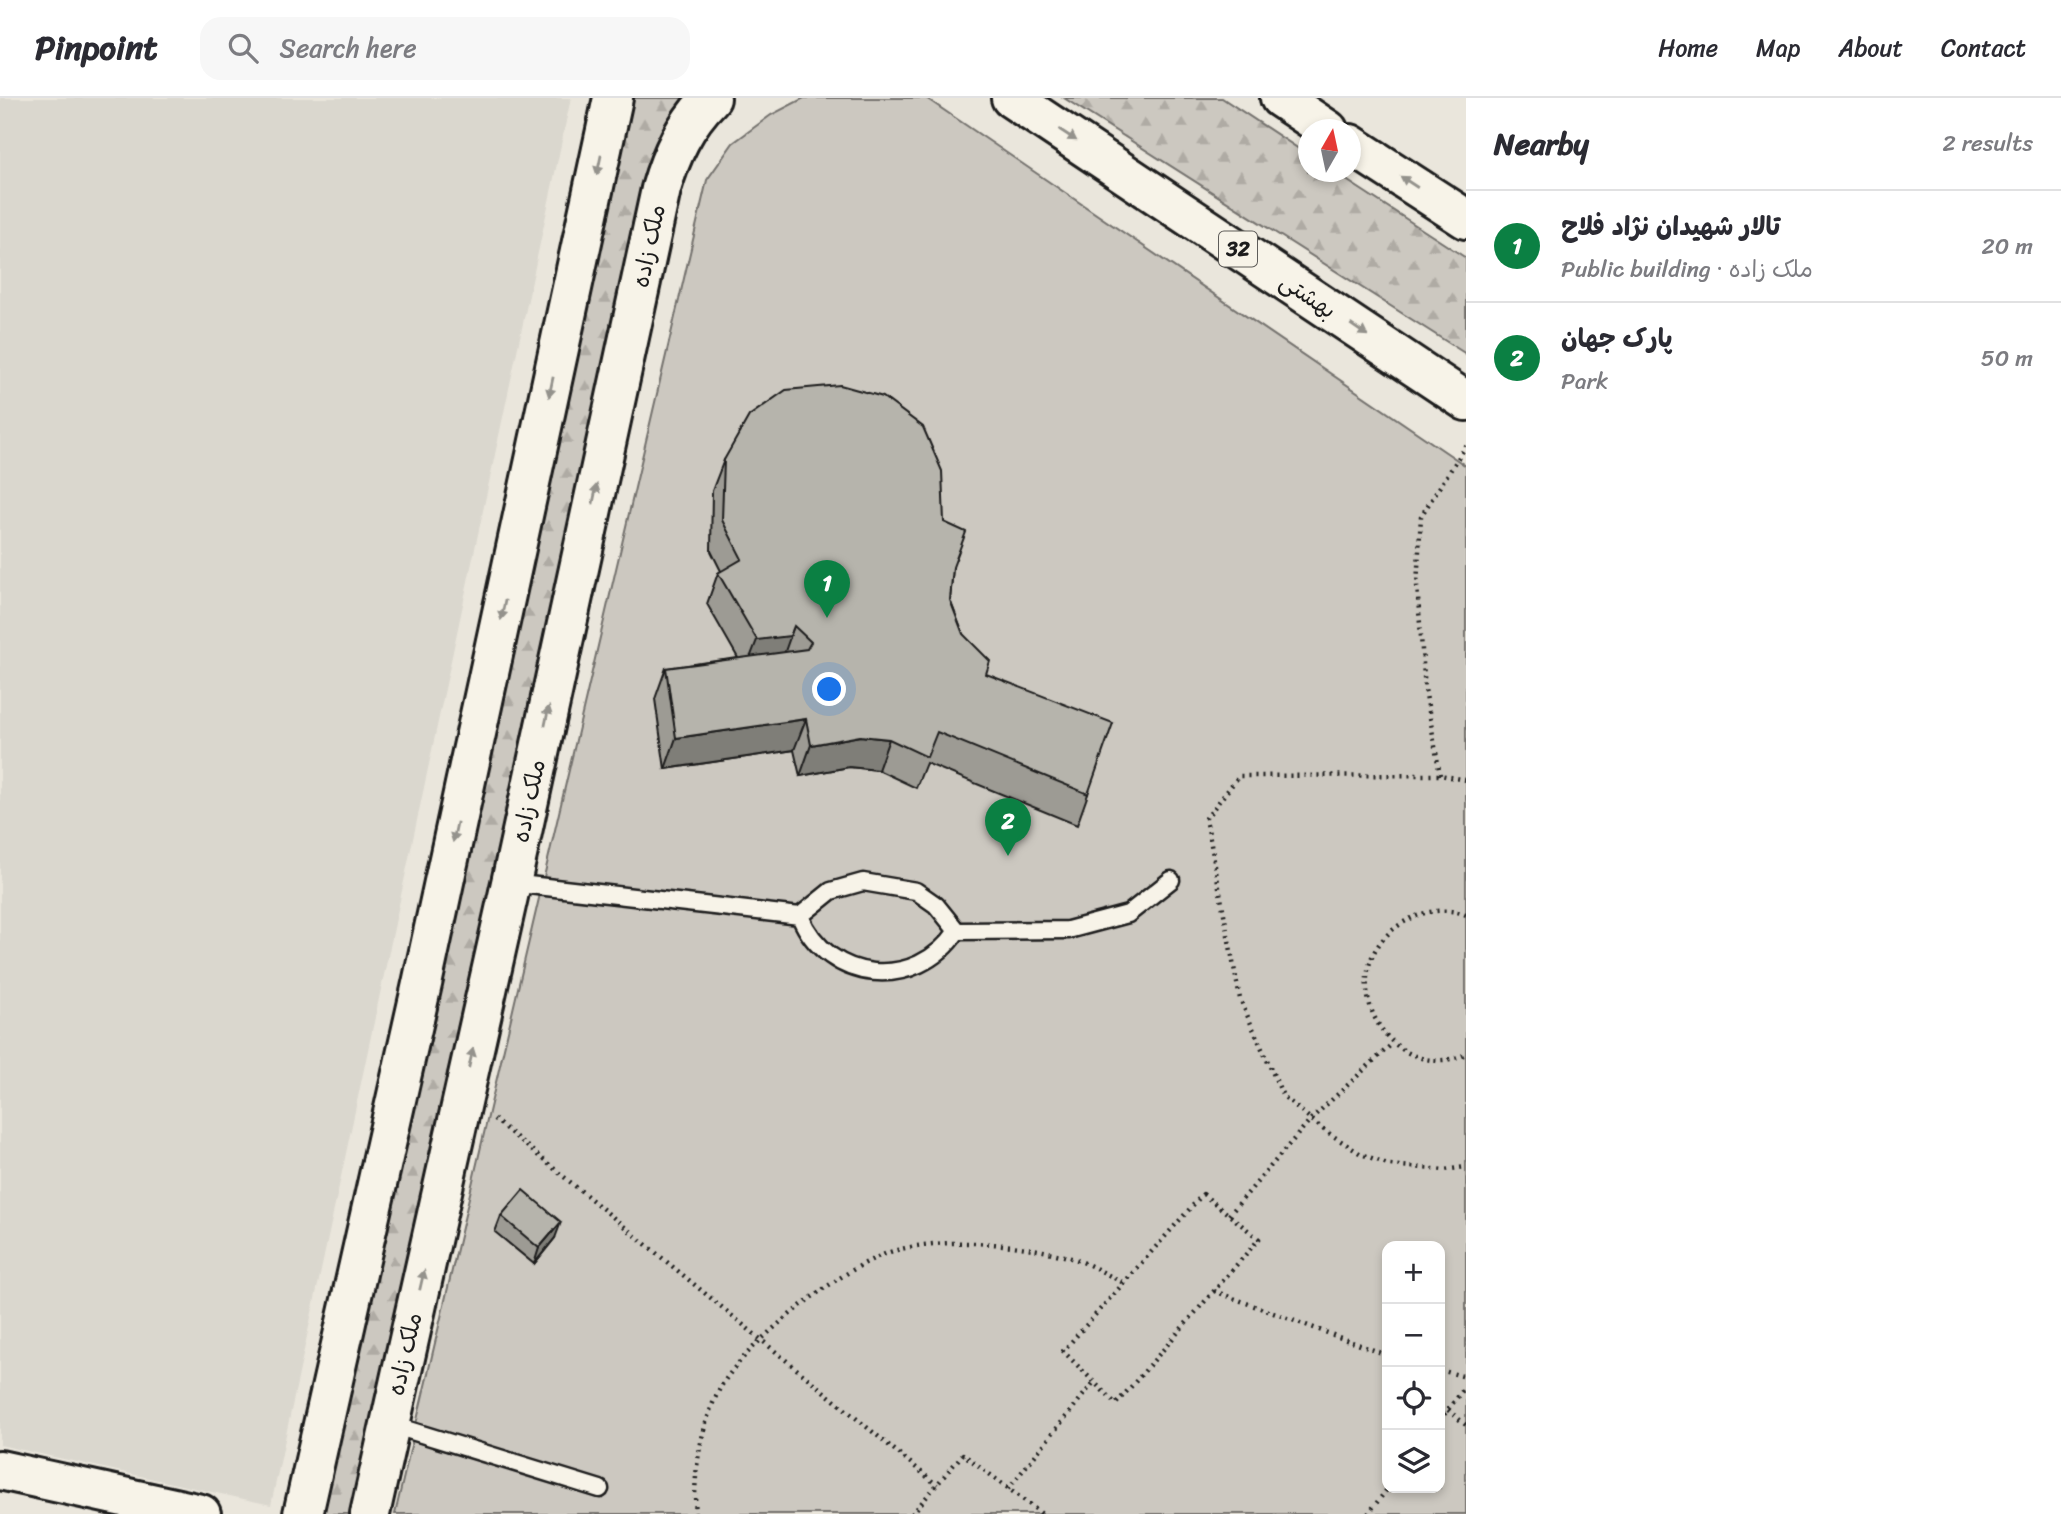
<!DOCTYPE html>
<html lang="en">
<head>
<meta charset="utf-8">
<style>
	body { margin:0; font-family:Sriracha,"Playpen Sans Arabic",sans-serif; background:#f7f7f7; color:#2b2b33 }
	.controls { position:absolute; right:21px; bottom:21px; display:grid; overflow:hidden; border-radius:14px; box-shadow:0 4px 10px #0003 }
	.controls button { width:63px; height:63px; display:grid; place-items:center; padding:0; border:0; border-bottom:2px solid #e1e1e2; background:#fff; color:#2b2b33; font:35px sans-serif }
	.compass { position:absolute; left:1298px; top:21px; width:63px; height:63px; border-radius:50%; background:#fff; box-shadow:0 4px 10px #0003; rotate:9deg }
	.you { position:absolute; left:830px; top:592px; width:24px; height:24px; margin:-18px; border:5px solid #fff; border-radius:50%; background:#1a73e8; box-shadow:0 0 0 10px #1a73e833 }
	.badge { display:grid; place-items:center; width:46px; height:46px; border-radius:50%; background:#0b8043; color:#fff; font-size:23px; font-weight:700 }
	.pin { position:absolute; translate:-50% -58px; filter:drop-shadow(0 2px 4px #0008) }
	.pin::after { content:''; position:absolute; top:37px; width:24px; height:21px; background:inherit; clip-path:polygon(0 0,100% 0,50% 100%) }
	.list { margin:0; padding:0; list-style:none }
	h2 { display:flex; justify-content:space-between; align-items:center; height:91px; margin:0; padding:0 28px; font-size:30px }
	h2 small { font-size:23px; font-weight:400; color:#7c7c81 }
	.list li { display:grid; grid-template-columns:46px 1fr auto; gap:21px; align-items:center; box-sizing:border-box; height:112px; padding:0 28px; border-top:2px solid #e1e1e2 }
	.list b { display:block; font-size:26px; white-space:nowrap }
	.list p { margin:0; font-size:23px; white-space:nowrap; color:#7c7c81 }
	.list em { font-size:23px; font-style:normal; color:#7c7c81 }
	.icon { flex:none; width:38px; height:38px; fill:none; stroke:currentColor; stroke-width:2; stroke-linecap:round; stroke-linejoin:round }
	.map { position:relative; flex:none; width:1466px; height:1416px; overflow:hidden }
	header { display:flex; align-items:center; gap:42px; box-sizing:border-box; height:98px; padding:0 35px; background:#fff; border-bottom:2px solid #e1e1e2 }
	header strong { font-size:33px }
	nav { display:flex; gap:38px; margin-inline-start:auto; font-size:24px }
	.search { width:490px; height:63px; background:#f7f7f7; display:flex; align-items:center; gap:18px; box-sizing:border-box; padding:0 24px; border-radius:21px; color:#7c7c81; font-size:26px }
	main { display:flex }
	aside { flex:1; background:#fff }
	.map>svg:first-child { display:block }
	.built { fill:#dad7ce }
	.green { fill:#ccc8c0; stroke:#74726e; stroke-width:2; fill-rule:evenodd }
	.forest { fill:url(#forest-firs); stroke:#74726e; stroke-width:2 }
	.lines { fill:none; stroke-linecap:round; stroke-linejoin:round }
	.lane-casing { stroke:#1c1c1c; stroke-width:21 }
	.secondary-casing { stroke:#1c1c1c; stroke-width:44 }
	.primary-casing { stroke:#1c1c1c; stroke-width:44 }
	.path { stroke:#1c1c1c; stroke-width:4.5; stroke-dasharray:2 5; stroke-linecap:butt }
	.lane { stroke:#f7f3e8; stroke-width:16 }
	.secondary { stroke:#f7f3e8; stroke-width:38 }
	.primary { stroke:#f7f3e8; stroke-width:38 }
	.wall { fill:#9d9b94; stroke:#1c1c1c; stroke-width:2 }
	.shaded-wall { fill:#7f7e78; stroke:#1c1c1c; stroke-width:2 }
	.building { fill:#b6b4ac; stroke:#1c1c1c; stroke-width:2 }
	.oneway { fill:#94928c }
	.labels { text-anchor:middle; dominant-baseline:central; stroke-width:7; stroke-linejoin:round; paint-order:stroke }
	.shield { fill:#f7f3e8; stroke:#5e5c59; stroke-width:2 }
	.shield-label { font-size:21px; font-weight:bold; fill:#1c1c1c }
	.street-label { font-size:23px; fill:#1c1c1c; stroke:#f7f3e8 }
</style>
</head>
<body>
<header>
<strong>Pinpoint</strong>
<div class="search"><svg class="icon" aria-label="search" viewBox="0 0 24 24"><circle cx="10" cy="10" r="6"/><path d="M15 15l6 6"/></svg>Search here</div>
<nav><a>Home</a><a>Map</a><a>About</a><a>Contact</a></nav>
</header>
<main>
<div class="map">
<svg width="1466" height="1416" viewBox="0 0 1466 1416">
	<defs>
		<pattern id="forest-firs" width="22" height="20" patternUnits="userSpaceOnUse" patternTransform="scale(1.75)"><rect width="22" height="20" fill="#ccc8c0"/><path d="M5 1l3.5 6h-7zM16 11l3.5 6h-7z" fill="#afaba4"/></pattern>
	</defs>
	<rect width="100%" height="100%" fill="#eae6dc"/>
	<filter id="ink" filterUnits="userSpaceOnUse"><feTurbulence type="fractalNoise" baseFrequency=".0143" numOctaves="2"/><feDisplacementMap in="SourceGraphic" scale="14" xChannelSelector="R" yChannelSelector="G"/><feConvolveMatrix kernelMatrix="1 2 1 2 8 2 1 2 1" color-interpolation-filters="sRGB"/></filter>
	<g filter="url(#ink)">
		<path class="built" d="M0,0H571L271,1407L0,1347Z"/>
		<path class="green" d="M804,0H926L1466,368V1416H395L707,82L733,45L771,17ZM1387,1148H1440V1390H1387Z"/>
		<g class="forest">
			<path d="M631,0H683L649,66L354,1416H324L477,689Z"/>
			<path d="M1064,0H1222L1308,57V74H1334L1466,160V256Z"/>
		</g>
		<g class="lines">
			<defs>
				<g id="lane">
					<path d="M511,785L800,818C828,886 916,894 957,833L1068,832L1128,816L1171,782"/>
					<path d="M800,818L831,793L863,784L916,793L936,807L957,833"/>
					<path d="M389,1326L600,1391"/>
				</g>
				<g id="secondary">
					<path d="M0,1372L201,1416"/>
					<path d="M303,1416L422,886L613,0"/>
					<path d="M370,1416L511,785L661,91C671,56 685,26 711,0"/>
				</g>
				<g id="primary">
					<path d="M1011,0L1466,303"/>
					<path d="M1280,0L1328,32"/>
					<path d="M1350,46L1466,121"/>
				</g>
			</defs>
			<use href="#lane" class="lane-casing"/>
			<use href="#secondary" class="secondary-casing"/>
			<use href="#primary" class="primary-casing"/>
			<g class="path">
				<path d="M1440,677L1425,591L1417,487L1421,418L1466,348"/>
				<path d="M1466,682L1440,677L1239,678L1206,720L1240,901L1283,998L1324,1032L1361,1056L1390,1067L1444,1072L1466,1069"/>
				<path d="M1466,817C1451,810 1428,812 1414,819C1318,862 1385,992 1466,956"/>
				<path d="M494,1021L937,1387"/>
				<path d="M1203,1096L1259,1141L1116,1306L1063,1253Z"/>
				<path d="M1229,1117L1311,1021L1393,945"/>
				<path d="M1214,1193L1387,1257"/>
				<path d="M1440,1272L1466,1279"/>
				<path d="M1448,1312L1466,1327"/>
				<path d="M1440,1322L1466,1288"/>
				<path d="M1008,1391L1094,1284"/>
				<path d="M696,1416C692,1378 702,1320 722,1287C747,1244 848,1164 897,1152C946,1139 1022,1145 1071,1160C1089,1165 1107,1177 1124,1185"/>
				<path d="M912,1416L963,1356L1042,1416"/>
				<path d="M1368,1416L1388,1390"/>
			</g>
			<use href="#lane" class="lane"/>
			<use href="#secondary" class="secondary"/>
			<use href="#primary" class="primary"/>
		</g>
		<g class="wall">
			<path d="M724,362L944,424L953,470L950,502L963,536L986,576L1088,696L1077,727L926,665L916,690L878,672L849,669L800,678L794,652L665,671L655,601L666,570L738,560L707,506L718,475L721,473L711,453L712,393Z"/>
			<path d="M501,1118L555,1140L534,1166L495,1134Z"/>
		</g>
		<g class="shaded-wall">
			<path d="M794,528L783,559L745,573L757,542Z"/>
			<path d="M806,621L794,652L665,671L676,640Z"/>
			<path d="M860,638L889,641L878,672L849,669L800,678L811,647Z"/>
			<path d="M561,1124L555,1140L534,1166L539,1150Z"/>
		</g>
		<g class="building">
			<path d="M840,287L883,299L923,329L942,373L944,424L966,434L953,469L950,502L963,536L990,563L986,576L1113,625L1088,696L937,634L927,659L889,641L860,638L811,647L806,621L676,640L666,570L807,551L811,544L794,528L790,538L757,542L718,475L742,461L722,422L724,362L749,318L786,292Z"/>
			<path d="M523,1092L561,1124L539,1150L501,1118Z"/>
		</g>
		<defs><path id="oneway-solid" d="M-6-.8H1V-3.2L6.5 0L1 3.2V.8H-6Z" transform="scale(1.75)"/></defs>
		<g class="oneway">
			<use href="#oneway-solid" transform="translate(1068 37) rotate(33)"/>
			<use href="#oneway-solid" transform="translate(599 67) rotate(102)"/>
			<use href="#oneway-solid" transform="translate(1409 84) rotate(-147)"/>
			<use href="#oneway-solid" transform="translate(1359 232) rotate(34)"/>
			<use href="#oneway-solid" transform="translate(551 289) rotate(102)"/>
			<use href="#oneway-solid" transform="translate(595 396) rotate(-78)"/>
			<use href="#oneway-solid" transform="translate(503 512) rotate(102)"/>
			<use href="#oneway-solid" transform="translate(547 618) rotate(-78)"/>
			<use href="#oneway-solid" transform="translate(455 734) rotate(102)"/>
			<use href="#oneway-solid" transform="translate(471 960) rotate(-77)"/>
			<use href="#oneway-solid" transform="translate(422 1182) rotate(-77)"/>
		</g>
	</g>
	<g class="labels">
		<rect class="shield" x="1219" y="133.5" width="38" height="35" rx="5"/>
		<g class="shield-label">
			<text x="1238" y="151">32</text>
		</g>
		<g class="street-label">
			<text transform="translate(649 148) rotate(-78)">ملک زاده</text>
			<text transform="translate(1308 198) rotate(34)">بهشتى</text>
			<text transform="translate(529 703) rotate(-78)">ملک زاده</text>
			<text transform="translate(405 1256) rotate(-77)">ملک زاده</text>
		</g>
	</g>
</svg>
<div class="controls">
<button>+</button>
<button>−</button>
<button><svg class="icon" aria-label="locate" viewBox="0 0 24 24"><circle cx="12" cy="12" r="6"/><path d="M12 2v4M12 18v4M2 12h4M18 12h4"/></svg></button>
<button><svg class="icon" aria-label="layers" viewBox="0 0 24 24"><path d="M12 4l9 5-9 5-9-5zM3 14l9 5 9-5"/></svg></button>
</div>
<svg class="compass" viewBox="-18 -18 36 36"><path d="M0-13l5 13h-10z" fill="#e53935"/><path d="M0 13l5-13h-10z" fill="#7c7c81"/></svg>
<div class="you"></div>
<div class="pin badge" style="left:827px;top:520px">1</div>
<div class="pin badge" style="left:1008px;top:758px">2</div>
</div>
<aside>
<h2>Nearby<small>2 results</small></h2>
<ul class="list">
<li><span class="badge">1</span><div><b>تالار شهیدان نژاد فلاح</b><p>Public building · ملک زاده</p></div><em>20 m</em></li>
<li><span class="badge">2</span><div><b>پارک جهان</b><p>Park</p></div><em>50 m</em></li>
</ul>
</aside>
</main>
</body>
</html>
